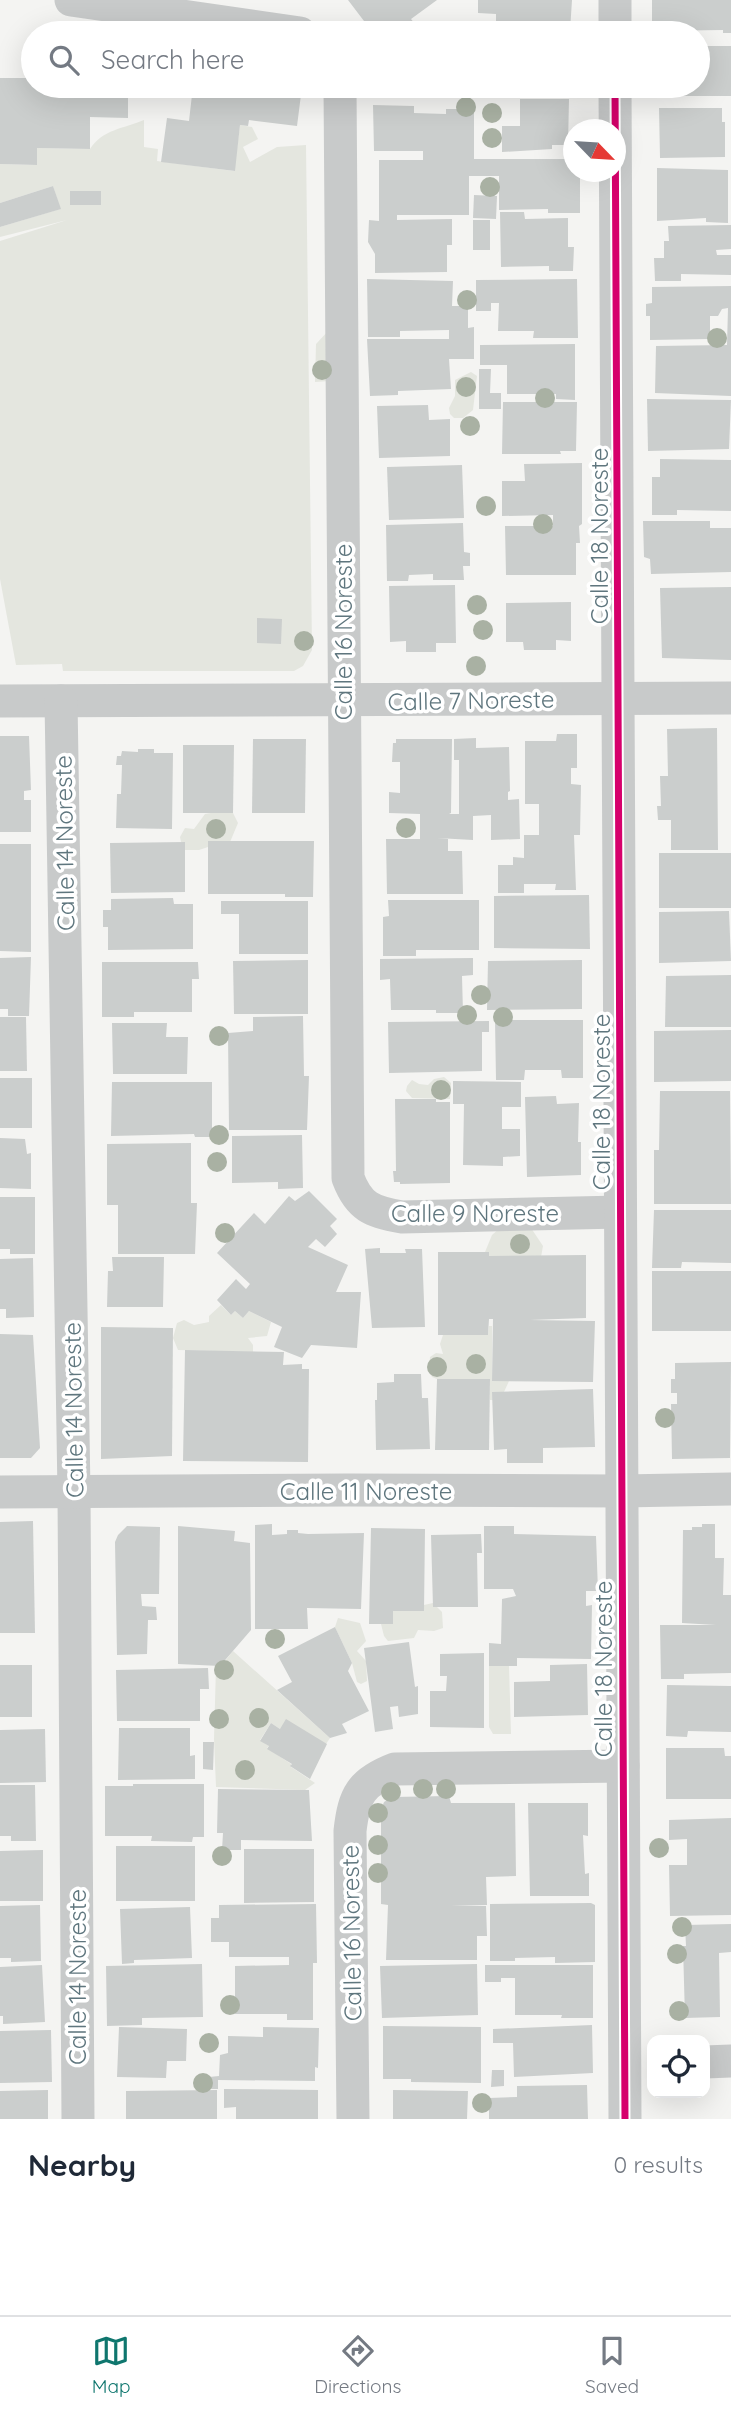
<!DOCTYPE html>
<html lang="en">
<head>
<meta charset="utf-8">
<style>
	body { margin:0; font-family:Quicksand,sans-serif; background:#f6f6f7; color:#1f2937 }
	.controls { position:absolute; right:21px; bottom:21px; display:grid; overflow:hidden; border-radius:14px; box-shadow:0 7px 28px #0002 }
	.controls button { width:63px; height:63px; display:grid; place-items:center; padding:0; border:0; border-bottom:2px solid #e0e1e3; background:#fff; color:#1f2937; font:35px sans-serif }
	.compass { position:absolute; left:563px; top:119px; width:63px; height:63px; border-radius:50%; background:#fff; box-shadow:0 7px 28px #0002; rotate:115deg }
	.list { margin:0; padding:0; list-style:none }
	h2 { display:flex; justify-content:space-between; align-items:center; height:91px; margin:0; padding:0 28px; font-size:30px }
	h2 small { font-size:23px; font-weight:400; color:#747a83 }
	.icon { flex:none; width:38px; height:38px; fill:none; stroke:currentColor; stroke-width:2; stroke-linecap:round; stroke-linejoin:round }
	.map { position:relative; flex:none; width:731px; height:2119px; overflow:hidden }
	.search { position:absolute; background:#fff; box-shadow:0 7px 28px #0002; left:21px; right:21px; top:21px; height:77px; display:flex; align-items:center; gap:18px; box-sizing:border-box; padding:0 24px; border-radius:38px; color:#747a83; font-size:26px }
	.sheet { height:196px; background:#fff }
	nav { display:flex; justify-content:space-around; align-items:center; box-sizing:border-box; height:98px; border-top:2px solid #e0e1e3; background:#fff; font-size:19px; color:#747a83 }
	nav a { display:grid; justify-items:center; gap:4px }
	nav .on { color:#0f766e }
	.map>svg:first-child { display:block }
	.green { fill:#e4e6df; fill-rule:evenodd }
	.building { fill:#cbcecd }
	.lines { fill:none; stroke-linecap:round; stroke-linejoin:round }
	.minor { stroke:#c8caca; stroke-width:33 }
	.cycleway-casing { stroke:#fff; stroke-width:11 }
	.cycleway { stroke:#d6006c; stroke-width:7 }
	.tree { fill:#a9b1a3 }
	.labels { text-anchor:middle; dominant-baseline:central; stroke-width:7; stroke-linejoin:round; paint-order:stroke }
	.street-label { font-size:24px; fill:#5f767e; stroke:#fff }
</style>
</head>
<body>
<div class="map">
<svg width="731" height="2119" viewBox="0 0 731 2119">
	<rect width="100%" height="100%" fill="#f4f4f2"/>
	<g class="green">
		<path d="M144,120V147L158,149L157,161L234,171L240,125L252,127L258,139L243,147L250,162L277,147L306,145L312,650L303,666L294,671H63L62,664L16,665L0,579V241L67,220L0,237V227L60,209L53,186L0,203V164L37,165V148L90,149C103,129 123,129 144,120ZM70,191H101V205H70Z"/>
		<path d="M329,330L330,381L315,382L316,344Z"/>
		<path d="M471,372L477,376L473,410L463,418H454L450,414L449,408L455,396V380Z"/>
		<path d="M211,813H233L238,823L230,842L208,841V847L199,850H185V842H181L180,837L185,828L194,829L205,814Z"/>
		<path d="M444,1077L451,1083L450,1099L412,1098L406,1091L407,1086L412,1080L419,1084L428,1085L434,1079Z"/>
		<path d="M500,1228H531L543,1246L541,1257L489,1256L485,1252L492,1235Z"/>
		<path d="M221,1305L231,1315L235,1311L243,1318L249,1311L271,1322L267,1336L248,1338L253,1345V1352L178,1350L173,1338L177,1323L184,1320L194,1325L209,1322V1316Z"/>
		<path d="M489,1326H492V1381H509L504,1392H492L493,1400H490V1379H437L432,1377L429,1371L430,1357L436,1353L443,1354L440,1344L443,1335H488Z"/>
		<path d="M433,1603L442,1612L443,1628L434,1631L418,1630L414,1638L388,1641L384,1636L381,1624H392L393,1611L424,1610V1605Z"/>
		<path d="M338,1618L360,1623L366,1641L357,1651L366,1661L367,1681L361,1684L357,1682L352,1663L335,1627Z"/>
		<path d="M233,1651L330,1738L326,1744L280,1729L271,1723L260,1740L269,1746L267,1748L291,1764V1767L315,1783L305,1790L216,1787L214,1739L216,1666H221Z"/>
		<path d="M489,1666H509L511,1734H493L489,1727Z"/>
	</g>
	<g class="building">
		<path d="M348,0H437L411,19L415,24L404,33H367L360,25L364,21Z"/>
		<path d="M478,0H572L570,31L496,29V14L478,13Z"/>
		<path d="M652,0H731V33H723V30L652,31Z"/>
		<path d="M698,46H731V96H651V86H698Z"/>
		<path d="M0,78H33V86H128V118L90,117V149L37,148V165L0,164Z"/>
		<path d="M193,86L302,87L297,126L249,120L248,126L240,125L235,171L161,162L167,118L189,121Z"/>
		<path d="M382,86H455V96L382,97Z"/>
		<rect x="524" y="86" width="43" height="10"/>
		<path d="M520,99H569L568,145H552V149L502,152V126H520Z"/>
		<path d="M373,105L414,106V113L446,114V109H474V159H574V172H576V175H580V213H548V209L499,210V176H469V215H397V220L452,219V245H447V272L375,273V254L368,242L369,220L379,221V160H423V151H374Z"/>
		<path d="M659,108H722V122H725V157L660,158Z"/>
		<path d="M657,168L728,170V223L706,222V218L657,221Z"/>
		<path d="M53,186L61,209L0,227V203Z"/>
		<rect x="70" y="191" width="31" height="14"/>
		<path d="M474,195L497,196L496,219L473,218Z"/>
		<path d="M500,212H524L525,219L568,218V247H574L573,271H549V266L501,267Z"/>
		<rect x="473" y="220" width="17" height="30"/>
		<path d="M731,225V249L716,250L717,255H731V275L681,274V281H655L654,258H664V241H669L668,226Z"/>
		<path d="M367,279L453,281L452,306H468V328L474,327V359H449L451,389L398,391V395L370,396L367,339H449V330L400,331V337H368Z"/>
		<path d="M577,279L578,338H533L534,331H498L499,303H491V311H476V280Z"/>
		<path d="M731,286V396L655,393L656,346L727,345L728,308L722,309L718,316H710V339L650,340V316H646V304L652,303V287Z"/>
		<path d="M575,344V400L556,399V394H507V365H480V345Z"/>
		<path d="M479,369H491L490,393H501V409H479Z"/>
		<path d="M647,399L731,400L729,449L648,451Z"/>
		<path d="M503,402H577L576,451H560L561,454H502Z"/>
		<path d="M428,405L429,420L450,419V456L379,458L377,406Z"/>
		<path d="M660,459L731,460V511L677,510V515H652V477H660Z"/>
		<path d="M582,463V524L579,526L580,543H576V575H506L505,526H553V515L502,516V481H525L524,464Z"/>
		<path d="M462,465L464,518L389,520L387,467Z"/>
		<path d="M643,521H710V528H731V572L651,574L650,559L644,557Z"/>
		<path d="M463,523L464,552L470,553V566H463L464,580H433V574L409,575L408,581H387L386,525Z"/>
		<path d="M455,585L456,643H436V652H406V641L390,642L389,586Z"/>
		<path d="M731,587V660L662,658L660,588Z"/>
		<path d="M571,602V641L556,640V650H524L523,642H506V603Z"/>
		<path d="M257,618L282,619L281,644L257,643Z"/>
		<path d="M717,728L718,850H671V820H658L657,806H661L660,776H668L667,729Z"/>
		<path d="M557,734H577V768H571V784L581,785L580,835H574L576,890H555L556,884H524V893H498V865H513V857L524,858V835H539V804H525V741H556Z"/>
		<path d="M0,736H29L31,790L24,791V800H31V832H0Z"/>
		<path d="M476,738V748L509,747L510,791L508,792V800L519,799L520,839L491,840V815L473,816V840L437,838L448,839V851H462L463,894H387L386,839H420V814L389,813V792L400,793V762H392L393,743H396V739H452L451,813L449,814H459V760H454V739Z"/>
		<path d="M253,739H306L305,813H252Z"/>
		<path d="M183,745H234L233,813H183Z"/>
		<path d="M138,749H154V753H173L172,829L116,828L117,794H121L122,765H116L117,756H121L122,751L138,752Z"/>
		<path d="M208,841H314L313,897H285V894H208Z"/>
		<path d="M185,842V892L111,893L110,843Z"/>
		<path d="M0,844H31V952L0,951Z"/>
		<rect x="659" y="853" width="72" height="55"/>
		<path d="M589,895L590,949L494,948V896Z"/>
		<path d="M173,898L174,904H193V949L108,950V927H103V910H111V899Z"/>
		<path d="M388,900H479V950H416V956H383V917L389,916Z"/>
		<path d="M221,901H308V954H239V914H221Z"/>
		<path d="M729,911L731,961L659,963V912Z"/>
		<path d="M31,957L29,1016H8V1009H0V958Z"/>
		<path d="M473,958V975L462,976L463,1013H436V1010H391L390,979L380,980V959Z"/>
		<path d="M308,960V1014H234L233,961Z"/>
		<path d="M582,960V1009L487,1010L488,961Z"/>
		<path d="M102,962H198L199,979H192V1012H134V1017H102Z"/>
		<path d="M731,975V1027H665L666,976Z"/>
		<path d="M303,1016L304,1076H309L307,1130H229L228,1033L253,1031V1017Z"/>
		<path d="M0,1017H26L27,1071H0Z"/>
		<path d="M495,1020H583V1078H562L561,1070H525L524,1080H496Z"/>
		<path d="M489,1021V1032H482V1071L389,1073L388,1022Z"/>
		<path d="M112,1023H167L166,1037H188L187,1074H113Z"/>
		<path d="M731,1030V1081L654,1082V1031Z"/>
		<rect x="0" y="1078" width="32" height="50"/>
		<path d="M453,1081L521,1082V1107H502V1129H520V1156L503,1157V1166L463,1165L464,1104H453Z"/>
		<path d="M112,1082H212V1137H195L194,1134L111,1136Z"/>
		<path d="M660,1091H730L731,1204H654V1150H659Z"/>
		<path d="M556,1096L557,1104L579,1103L578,1142H581V1175L527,1177L525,1097Z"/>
		<path d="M395,1099H436V1102H450V1183L400,1184V1182H394L393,1171H396Z"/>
		<path d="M302,1135L303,1188L278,1189V1182L232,1183V1136Z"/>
		<path d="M0,1138L25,1139L27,1154L31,1153V1189L0,1188Z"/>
		<path d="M191,1143V1203H197L195,1254H118V1205H107V1144Z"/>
		<path d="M309,1191L337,1219L330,1226L337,1234L325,1247L316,1239L308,1247L348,1265L336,1292H361L357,1348L311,1345L302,1358L274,1347L282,1327L249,1311L243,1318L235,1311L231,1315L217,1300L236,1279L246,1289L250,1284L217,1253L254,1213L265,1224L289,1196L295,1201Z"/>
		<path d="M0,1197H35V1254H10V1249H0Z"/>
		<path d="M654,1210H731V1263L682,1262L681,1268H652Z"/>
		<path d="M380,1248V1253H406L405,1249H422L425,1327L372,1328L365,1249Z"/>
		<path d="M438,1252H489V1256L586,1255V1318L530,1320L595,1321L593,1382L492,1381L493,1319H489L488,1335H438Z"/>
		<path d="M112,1257H164L163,1307H107L108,1271H113Z"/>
		<path d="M33,1258L34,1317L6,1318V1309H0V1259Z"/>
		<rect x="652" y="1271" width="79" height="60"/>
		<path d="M101,1327L173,1328L172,1456L101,1459Z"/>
		<path d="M0,1334L33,1335L40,1448L31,1458H0Z"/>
		<path d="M185,1350L284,1352L283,1365L302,1364V1369H309L308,1462L183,1461Z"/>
		<path d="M731,1362L730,1458L672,1459L671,1404H677V1393H671V1379H675V1363Z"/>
		<path d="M394,1374H421L422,1398H428L430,1449L376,1450L375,1400H377V1383L394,1382Z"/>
		<path d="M437,1379H490L489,1450H435Z"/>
		<path d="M593,1389L595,1447L543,1448V1463H507V1449L494,1450L492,1392Z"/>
		<path d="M33,1521L35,1633H0V1522Z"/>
		<path d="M272,1524V1535L287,1534V1530H298V1533L308,1534L364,1533L361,1609L307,1608L308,1629H255V1525Z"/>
		<path d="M702,1524H715V1558H724L723,1595H731V1673L684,1674V1679H661L660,1625H716L682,1623L683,1530H692V1527H702Z"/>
		<path d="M127,1526L160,1527L159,1594H141L142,1606L156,1607L157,1620H148L147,1654L117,1655L115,1542L118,1535Z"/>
		<path d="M178,1526L235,1531L234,1541L250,1543L251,1630L220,1666L178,1664Z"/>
		<path d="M484,1526H514V1534L596,1536L598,1591H586V1606L592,1605L591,1659L517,1658V1666H489V1643L501,1644L502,1599L516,1596L513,1589H484Z"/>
		<path d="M371,1528L425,1529L424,1611H393V1624H369Z"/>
		<path d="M481,1534L482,1553H477L478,1607H433L431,1535Z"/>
		<path d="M335,1627L352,1663L348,1671L369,1711L342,1724L347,1733L330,1738L277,1690L292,1682L278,1656Z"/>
		<path d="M409,1642L415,1687L418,1686V1714L399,1717L398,1706L390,1707L393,1729L375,1732L364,1648Z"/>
		<path d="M484,1653V1728L430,1727V1691H446L447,1676H440V1654Z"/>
		<path d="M587,1664L588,1715L514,1717V1682L550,1681V1665Z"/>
		<rect x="0" y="1665" width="32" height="52"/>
		<path d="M208,1668L209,1689H200V1721H117L116,1670Z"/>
		<path d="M667,1685L731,1686V1732L688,1731L687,1737L666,1736Z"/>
		<path d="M286,1719L327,1744L310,1779L290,1766L292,1764L267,1749L269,1746L260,1741L271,1723L280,1729Z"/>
		<path d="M119,1728H190V1756L195,1755V1779L118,1780Z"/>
		<path d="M45,1729L46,1782L0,1783V1730Z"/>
		<path d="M203,1742H214L213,1770L203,1769Z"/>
		<path d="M666,1748H724L725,1756H731V1799H666Z"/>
		<path d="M133,1784H204V1837H193L192,1842L151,1841L152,1836H105V1786H133Z"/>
		<path d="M0,1785H35L36,1841H11V1836H0Z"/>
		<path d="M218,1789L309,1790L312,1841L241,1840V1850H222L223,1833H217Z"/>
		<path d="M449,1796L451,1803H515L516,1876L486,1877L487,1905H451L486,1906L487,1936H477V1960H386L388,1905L381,1904V1810L384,1802L392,1797Z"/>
		<path d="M528,1803H588V1836L583,1835L585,1874L589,1873V1896H530Z"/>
		<path d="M731,1818V1915L670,1916L669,1865H687V1839L669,1840V1820Z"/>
		<rect x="116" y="1846" width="79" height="55"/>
		<path d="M244,1849H314V1902L244,1903Z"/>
		<path d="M43,1850V1901H0V1851Z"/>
		<path d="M591,1903L595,1905V1962L555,1963V1957L515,1958V1961H490V1904Z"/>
		<path d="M316,1904L317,1963H313V2020H287V2014H235V1966L289,1965V1957H229V1942H211V1918H219V1905Z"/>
		<path d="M40,1905L41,1961L11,1962V1958H0V1906Z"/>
		<path d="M190,1907L192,1958L134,1960V1963L122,1964L120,1909Z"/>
		<path d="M731,1924V1952L719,1953L720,2017L685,2018L683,1946H686L685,1925Z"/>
		<path d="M202,1964L203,2017L142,2018V2025L107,2026L106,1966Z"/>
		<path d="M477,1964L478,2015L382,2018L380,1966Z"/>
		<path d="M42,1965L45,2022L3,2024V2016H0V1967Z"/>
		<path d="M485,1965H593V2018H561L562,2015H515V1978H501V1982H485Z"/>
		<path d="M592,2025L593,2073L514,2077L513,2043H493V2029Z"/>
		<path d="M383,2026L481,2027V2083L411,2082V2079H383Z"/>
		<path d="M119,2027L187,2029L186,2061H167L166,2078L117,2077Z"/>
		<path d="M263,2027L319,2028L318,2068L315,2067V2081L218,2080V2089H209V2077L219,2076L220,2055L228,2053V2036L263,2037Z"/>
		<path d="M51,2030L52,2082L0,2083V2031Z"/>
		<path d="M492,2070H504V2086L491,2087Z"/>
		<path d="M587,2085L588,2119H489V2098L517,2097V2086Z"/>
		<path d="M224,2089L318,2090V2119H236V2107L224,2108Z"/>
		<path d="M48,2090V2119H0V2091Z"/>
		<path d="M217,2090V2119H126V2091Z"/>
		<path d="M393,2090L468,2091L467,2119H393Z"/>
	</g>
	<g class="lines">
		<g class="minor">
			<path d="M71,0L300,33"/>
			<path d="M615,0V33"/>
			<path d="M340,86L348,1178C359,1207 372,1212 402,1217L620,1212"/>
			<path d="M615,86L625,2119"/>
			<path d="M0,701L731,698"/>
			<path d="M61,701L74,1493L78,2119"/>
			<path d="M0,1492L347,1490L622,1491L731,1489"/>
			<path d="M705,2062L731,2061"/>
			<path d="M353,2119L350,1831C354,1795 361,1782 395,1769L623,1766"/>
		</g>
		<defs>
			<path id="cycleway" d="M615,86L625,2119"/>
		</defs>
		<use href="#cycleway" class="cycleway-casing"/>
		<use href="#cycleway" class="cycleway"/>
	</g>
	<g class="tree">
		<circle cx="466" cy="107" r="10"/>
		<circle cx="492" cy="113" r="10"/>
		<circle cx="492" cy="138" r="10"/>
		<circle cx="490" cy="187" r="10"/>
		<circle cx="467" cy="300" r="10"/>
		<circle cx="717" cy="338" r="10"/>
		<circle cx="322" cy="370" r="10"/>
		<circle cx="466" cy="387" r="10"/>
		<circle cx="545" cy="398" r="10"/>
		<circle cx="470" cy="426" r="10"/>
		<circle cx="486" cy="506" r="10"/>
		<circle cx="543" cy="524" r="10"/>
		<circle cx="477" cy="605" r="10"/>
		<circle cx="483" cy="630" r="10"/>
		<circle cx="304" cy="641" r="10"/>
		<circle cx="476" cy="666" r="10"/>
		<circle cx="406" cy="828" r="10"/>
		<circle cx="216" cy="829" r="10"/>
		<circle cx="481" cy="995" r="10"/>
		<circle cx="467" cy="1015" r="10"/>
		<circle cx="503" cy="1017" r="10"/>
		<circle cx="219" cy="1036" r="10"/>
		<circle cx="441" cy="1090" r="10"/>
		<circle cx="219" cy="1135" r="10"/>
		<circle cx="217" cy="1162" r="10"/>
		<circle cx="225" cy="1233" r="10"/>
		<circle cx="520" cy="1244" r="10"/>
		<circle cx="476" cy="1364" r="10"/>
		<circle cx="437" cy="1367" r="10"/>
		<circle cx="665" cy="1418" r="10"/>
		<circle cx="275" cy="1639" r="10"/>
		<circle cx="224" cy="1670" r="10"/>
		<circle cx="259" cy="1718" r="10"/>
		<circle cx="219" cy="1719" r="10"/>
		<circle cx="245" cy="1770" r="10"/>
		<circle cx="423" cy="1789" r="10"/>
		<circle cx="446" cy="1789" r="10"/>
		<circle cx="391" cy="1792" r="10"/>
		<circle cx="378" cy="1813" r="10"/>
		<circle cx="378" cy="1845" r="10"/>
		<circle cx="659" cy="1848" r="10"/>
		<circle cx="222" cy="1856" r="10"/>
		<circle cx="378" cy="1873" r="10"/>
		<circle cx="682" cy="1927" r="10"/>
		<circle cx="677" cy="1954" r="10"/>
		<circle cx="230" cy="2005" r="10"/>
		<circle cx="679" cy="2011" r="10"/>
		<circle cx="209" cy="2043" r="10"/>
		<circle cx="203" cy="2083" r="10"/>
		<circle cx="482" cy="2103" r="10"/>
	</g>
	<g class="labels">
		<g class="street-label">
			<text transform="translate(599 536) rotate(-90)">Calle 18 Noreste</text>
			<text transform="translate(343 632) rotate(-90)">Calle 16 Noreste</text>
			<text transform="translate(471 700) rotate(-1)">Calle 7 Noreste</text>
			<text transform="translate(64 843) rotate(-91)">Calle 14 Noreste</text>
			<text transform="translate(601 1102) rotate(-90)">Calle 18 Noreste</text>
			<text x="475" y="1213">Calle 9 Noreste</text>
			<text transform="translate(73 1410) rotate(-91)">Calle 14 Noreste</text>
			<text x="366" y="1491">Calle 11 Noreste</text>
			<text transform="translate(603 1669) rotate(-90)">Calle 18 Noreste</text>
			<text transform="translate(351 1933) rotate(-91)">Calle 16 Noreste</text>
			<text transform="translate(77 1977) rotate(-90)">Calle 14 Noreste</text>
		</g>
	</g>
</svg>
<div class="controls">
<button><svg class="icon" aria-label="locate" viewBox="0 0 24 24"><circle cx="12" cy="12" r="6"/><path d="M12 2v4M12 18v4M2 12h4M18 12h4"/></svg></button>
</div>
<svg class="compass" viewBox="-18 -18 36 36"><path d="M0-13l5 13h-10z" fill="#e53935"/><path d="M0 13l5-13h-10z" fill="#747a83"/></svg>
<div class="search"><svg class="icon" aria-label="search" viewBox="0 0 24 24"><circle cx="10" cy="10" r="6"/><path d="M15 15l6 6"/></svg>Search here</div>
</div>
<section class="sheet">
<h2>Nearby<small>0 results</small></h2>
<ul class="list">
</ul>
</section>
<nav>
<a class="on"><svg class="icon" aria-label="map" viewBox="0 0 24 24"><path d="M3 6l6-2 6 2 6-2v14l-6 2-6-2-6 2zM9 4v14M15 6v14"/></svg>Map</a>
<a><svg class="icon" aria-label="directions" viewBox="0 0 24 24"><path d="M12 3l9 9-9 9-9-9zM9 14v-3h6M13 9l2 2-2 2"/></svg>Directions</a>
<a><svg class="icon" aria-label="saved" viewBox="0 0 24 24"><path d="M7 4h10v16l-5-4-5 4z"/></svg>Saved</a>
</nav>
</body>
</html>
